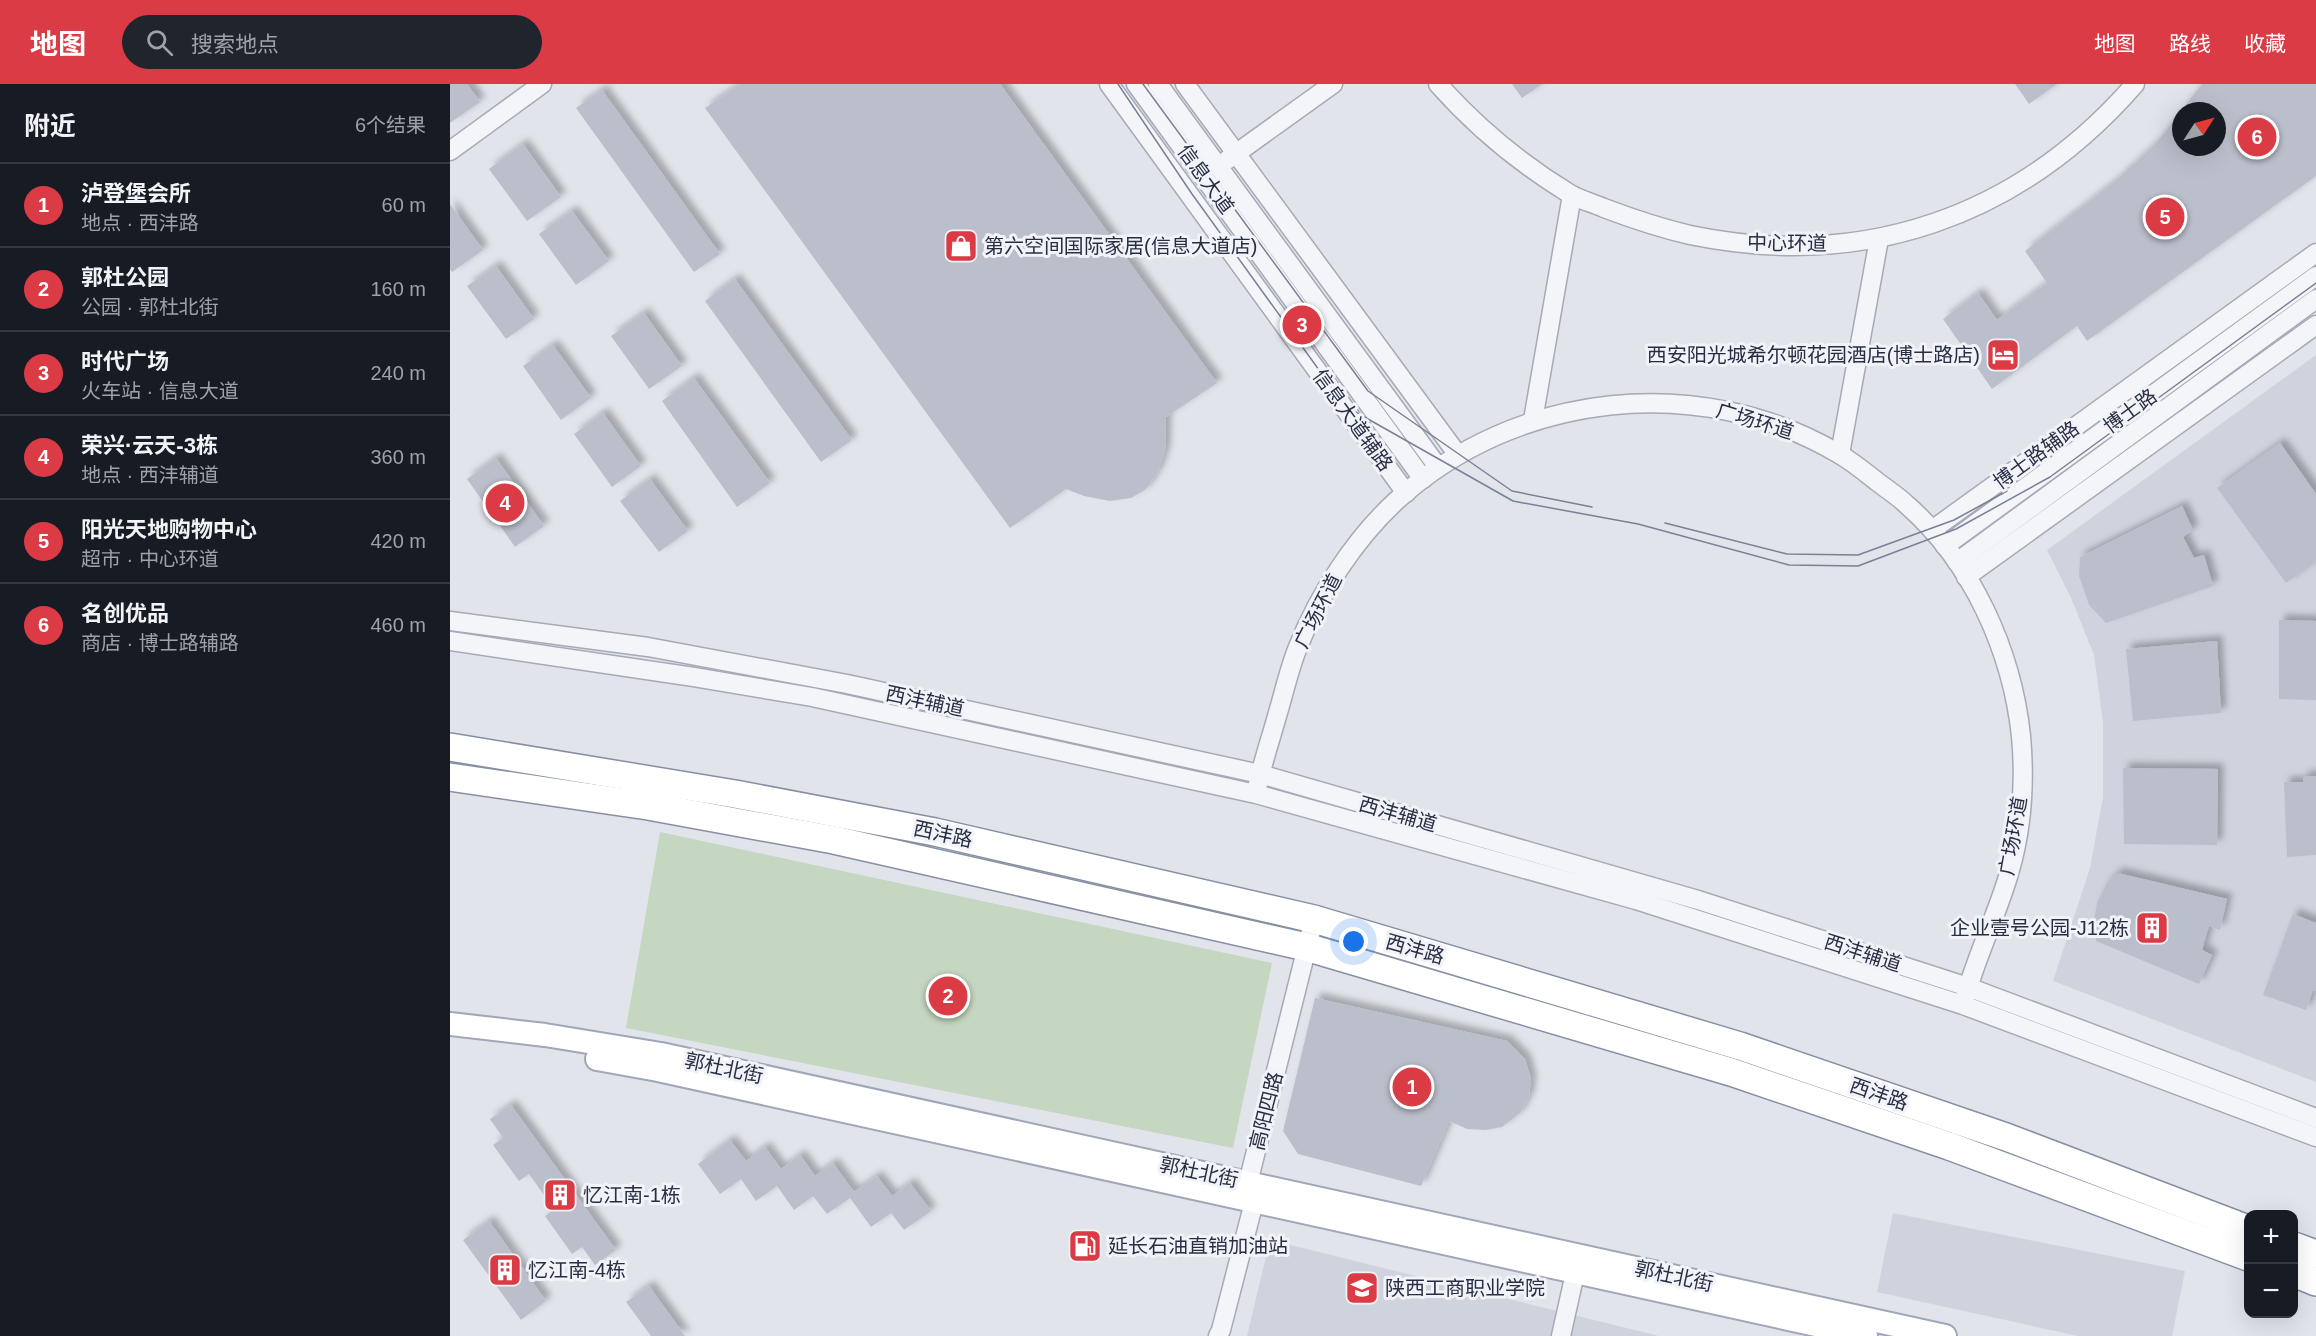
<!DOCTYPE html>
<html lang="zh">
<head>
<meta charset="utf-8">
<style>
	body { margin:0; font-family:Arial,"Noto Sans SC",sans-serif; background:#20242c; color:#f1f3f6 }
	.controls { position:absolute; right:18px; bottom:18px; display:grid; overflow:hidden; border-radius:12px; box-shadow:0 6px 24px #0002 }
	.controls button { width:54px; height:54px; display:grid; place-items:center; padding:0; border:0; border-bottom:2px solid #363941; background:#171b24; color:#f1f3f6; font:30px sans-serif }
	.compass { position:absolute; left:1722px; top:18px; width:54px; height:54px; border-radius:50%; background:#171b24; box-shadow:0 6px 24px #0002; rotate:54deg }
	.you { position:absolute; left:904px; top:858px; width:21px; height:21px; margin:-15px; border:4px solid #fff; border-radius:50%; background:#1a73e8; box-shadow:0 0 0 9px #1a73e833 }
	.badge { display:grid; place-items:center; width:39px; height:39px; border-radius:50%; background:#da3b45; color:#fff; font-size:20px; font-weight:700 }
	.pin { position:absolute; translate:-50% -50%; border:3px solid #fff; box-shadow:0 2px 6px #0006 }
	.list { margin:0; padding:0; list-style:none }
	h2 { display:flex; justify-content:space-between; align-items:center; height:78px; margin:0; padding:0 24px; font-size:26px }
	h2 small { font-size:20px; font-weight:400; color:#9ea1a6 }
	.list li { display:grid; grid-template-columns:39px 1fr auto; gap:18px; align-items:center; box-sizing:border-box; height:84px; padding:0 24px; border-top:2px solid #363941 }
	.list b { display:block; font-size:22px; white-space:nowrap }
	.list p { margin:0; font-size:20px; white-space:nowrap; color:#9ea1a6 }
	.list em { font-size:20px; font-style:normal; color:#9ea1a6 }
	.icon { flex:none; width:33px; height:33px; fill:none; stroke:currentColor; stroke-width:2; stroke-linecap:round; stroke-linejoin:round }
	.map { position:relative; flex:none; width:1866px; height:1252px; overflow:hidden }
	header { display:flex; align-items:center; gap:36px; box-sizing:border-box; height:84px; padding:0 30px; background:#da3b45; color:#fff }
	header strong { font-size:28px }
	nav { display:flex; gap:33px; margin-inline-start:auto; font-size:21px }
	.search { width:420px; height:54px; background:#20242c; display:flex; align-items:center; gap:15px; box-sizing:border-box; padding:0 21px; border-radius:33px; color:#9ea1a6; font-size:22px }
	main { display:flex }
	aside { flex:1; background:#171b24 }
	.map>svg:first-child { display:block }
	.built { fill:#cfd3dd }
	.green { fill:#c5d6c1 }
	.building { fill:#bbbfcb; fill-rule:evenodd; filter:url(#shadow) }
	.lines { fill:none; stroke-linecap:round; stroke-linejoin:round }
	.minor-casing { stroke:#a6aab6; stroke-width:21 }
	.major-casing { stroke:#9fa7b8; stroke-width:26 }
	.highway-casing { stroke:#878fa3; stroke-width:30 }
	.minor { stroke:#f4f5f9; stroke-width:18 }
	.major { stroke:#fff; stroke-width:22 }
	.highway { stroke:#fff; stroke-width:27 }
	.tram { stroke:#798196; stroke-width:1.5 }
	.labels { text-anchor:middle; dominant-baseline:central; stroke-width:6; stroke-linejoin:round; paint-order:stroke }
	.street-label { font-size:20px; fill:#282f44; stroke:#f1f3f8 }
	.poi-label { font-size:20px; fill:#282f44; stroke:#f1f3f8; text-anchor:start }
</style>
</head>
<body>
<header>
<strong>地图</strong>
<div class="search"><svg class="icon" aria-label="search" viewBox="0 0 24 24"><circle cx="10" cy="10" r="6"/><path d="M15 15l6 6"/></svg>搜索地点</div>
<nav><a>地图</a><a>路线</a><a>收藏</a></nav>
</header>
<main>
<aside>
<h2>附近<small>6个结果</small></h2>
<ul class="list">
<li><span class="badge">1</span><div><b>泸登堡会所</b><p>地点 · 西沣路</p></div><em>60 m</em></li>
<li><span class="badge">2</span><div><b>郭杜公园</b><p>公园 · 郭杜北街</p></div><em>160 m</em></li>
<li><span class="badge">3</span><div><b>时代广场</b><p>火车站 · 信息大道</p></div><em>240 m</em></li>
<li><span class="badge">4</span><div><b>荣兴·云天-3栋</b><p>地点 · 西沣辅道</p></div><em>360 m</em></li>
<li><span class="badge">5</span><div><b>阳光天地购物中心</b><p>超市 · 中心环道</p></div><em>420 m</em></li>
<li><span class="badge">6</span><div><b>名创优品</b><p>商店 · 博士路辅路</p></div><em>460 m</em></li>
</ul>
</aside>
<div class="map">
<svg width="1866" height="1252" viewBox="0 0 1866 1252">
	<defs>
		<filter id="shadow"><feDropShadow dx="5.5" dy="-5.5" stdDeviation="3" flood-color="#0004"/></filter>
	</defs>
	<rect width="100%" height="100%" fill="#e1e4eb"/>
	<g class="built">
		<path d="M1866,271V998L1603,897L1640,784L1653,713V639L1644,571L1622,516L1597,466Z"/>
		<path d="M1443,1129L1735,1187L1722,1252H1628L1427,1208Z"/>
		<path d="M820,1156L1209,1252H797Z"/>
	</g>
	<path class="green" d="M210,748L822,879L783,1064L176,944Z"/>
	<g class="building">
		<path d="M0,0H17L30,18L0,39Z"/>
		<path d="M291,0H550L767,299L716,333L715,367L708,387L696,405L681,414L660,417L634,412L616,405L560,444L255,24Z"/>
		<path d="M1062,0H1092L1072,14Z"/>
		<path d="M1565,0H1607L1579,20Z"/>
		<path d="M1752,0H1866V92L1637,257L1627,242L1542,305L1493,235L1528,209L1547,236L1597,199L1575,167L1663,99L1707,58ZM1731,27H1767V63H1731Z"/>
		<path d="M152,6L270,170L244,188L126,24Z"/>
		<path d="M73,60L111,113L77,137L39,85Z"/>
		<path d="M0,120L33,166L2,188L0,185Z"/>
		<path d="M122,127L159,177L126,201L89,150Z"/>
		<path d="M46,182L84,235L56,255L17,202Z"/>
		<path d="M285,195L402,356L371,378L255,217Z"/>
		<path d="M194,229L232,282L199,305L161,252Z"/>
		<path d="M103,261L141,314L111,336L73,282Z"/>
		<path d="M244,294L320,399L287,423L212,317Z"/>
		<path d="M153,329L191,382L162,403L124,350Z"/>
		<path d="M1830,359L1866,410V478L1836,499L1767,404Z"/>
		<path d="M46,374L94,442L65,463L17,395Z"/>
		<path d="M200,395L238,447L209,468L170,417Z"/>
		<path d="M1732,422L1743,446L1733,453L1744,474L1754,471L1763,502L1656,539L1639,521L1629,492L1630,473Z"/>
		<path d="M1829,536L1866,537V616L1829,615Z"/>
		<path d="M1767,557L1771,629L1683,637L1676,565Z"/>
		<path d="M1673,684L1768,685L1767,761L1674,760Z"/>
		<path d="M1853,692H1866V771L1837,773L1834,698H1853Z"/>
		<path d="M1668,789L1777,815L1770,846L1759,842L1752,866L1762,871L1749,900L1646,857L1644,837L1647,819L1657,799Z"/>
		<path d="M1843,830L1866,839V907L1863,906L1856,926L1813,911Z"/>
		<path d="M865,914L1057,957L1075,975L1081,995L1079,1012L1070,1029L1052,1043L1036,1046L1017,1045L999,1037L971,1102L848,1070L833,1047Z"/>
		<path d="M61,1021L166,1166L145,1181L132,1163L122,1170L95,1132L104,1125L79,1090L69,1097L43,1061L53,1054L40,1035Z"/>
		<path d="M280,1056L296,1077L315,1063L331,1085L350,1071L365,1092L383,1079L404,1108L427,1092L442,1112L460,1099L481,1127L454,1146L441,1129L421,1143L400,1114L377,1130L363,1112L344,1126L327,1102L306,1117L291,1095L270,1110L248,1080Z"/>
		<path d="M39,1137L96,1217L71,1236L13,1156Z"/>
		<path d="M199,1202L235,1252H201L176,1218Z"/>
	</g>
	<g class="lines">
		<defs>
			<g id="minor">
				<path d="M659,0L956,409"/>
				<path d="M686,0L973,395"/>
				<path d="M708,0L988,383"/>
				<path d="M735,0L1008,371"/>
				<path d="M988,0C1026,43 1071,80 1120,110C1130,116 1143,119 1154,124C1183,135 1210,144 1240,151C1414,187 1569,133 1685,0"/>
				<path d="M0,67L92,0"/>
				<path d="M777,76L883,0"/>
				<path d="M1083,336L1122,111"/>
				<path d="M1390,370L1429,155"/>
				<path d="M1482,446L1866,169"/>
				<path d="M1495,462L1866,192"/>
				<path d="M1507,478L1866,215"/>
				<path d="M1516,493L1866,241"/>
				<path d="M0,537L198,563L397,600L810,690L1248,816L1518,903L1866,1034"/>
				<path d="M0,557L244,593L362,613L806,710L1186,816L1513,921L1866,1053"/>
				<path d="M808,700C813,677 821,654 827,632C834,609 839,585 848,563C869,510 904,456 946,417C1065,308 1249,287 1389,370C1403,378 1416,389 1429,399C1438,406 1449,413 1457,421C1522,478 1562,567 1571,652C1575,696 1572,744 1560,786C1548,829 1527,870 1515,914"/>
				<path d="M768,1252L771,1246L804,1118L798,1099L864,835"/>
				<path d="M1111,1252L1128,1176"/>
			</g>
			<g id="major">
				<path d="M0,940L95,951L211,970L1495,1252"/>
				<path d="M147,975L208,986L1416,1252"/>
			</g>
			<g id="highway">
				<path d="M0,663L285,710L485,748L864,835L1290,962L1556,1053L1798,1145"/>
				<path d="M0,693L198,722L384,756L856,863L1281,988L1499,1062L1798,1173"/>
				<path d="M1844,1162L1866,1170"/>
				<path d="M1844,1189L1866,1198"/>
			</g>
		</defs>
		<use href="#minor" class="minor-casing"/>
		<use href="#major" class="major-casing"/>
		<use href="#highway" class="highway-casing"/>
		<use href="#minor" class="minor"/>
		<use href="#major" class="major"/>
		<use href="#highway" class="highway"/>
		<g class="tram">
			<path d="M668,0L742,110L895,322L1063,417L1188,440L1339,481L1408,482L1506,445L1600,393L1866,199"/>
			<path d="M693,0L918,307L1062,407L1142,423"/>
			<path d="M1215,439L1337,470L1408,471L1504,436L1557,407"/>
		</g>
	</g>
	<defs>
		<symbol id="shop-square" viewBox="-11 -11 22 22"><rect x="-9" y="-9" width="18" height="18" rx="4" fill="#da3b45" stroke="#f1f3f8"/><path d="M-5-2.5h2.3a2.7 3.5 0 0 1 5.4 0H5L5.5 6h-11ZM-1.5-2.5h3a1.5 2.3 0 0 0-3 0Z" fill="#fff"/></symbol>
		<symbol id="hotel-square" viewBox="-11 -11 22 22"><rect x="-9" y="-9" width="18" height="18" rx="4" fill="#da3b45" stroke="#f1f3f8"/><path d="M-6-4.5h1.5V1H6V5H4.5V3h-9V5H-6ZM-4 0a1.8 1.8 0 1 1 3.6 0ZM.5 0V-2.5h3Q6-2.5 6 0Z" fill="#fff"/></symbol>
		<symbol id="building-square" viewBox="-11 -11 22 22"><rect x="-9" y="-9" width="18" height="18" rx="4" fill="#da3b45" stroke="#f1f3f8"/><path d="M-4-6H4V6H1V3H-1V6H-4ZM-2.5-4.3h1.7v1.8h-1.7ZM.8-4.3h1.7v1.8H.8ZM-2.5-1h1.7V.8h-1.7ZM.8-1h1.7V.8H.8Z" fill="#fff"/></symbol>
		<symbol id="fuel-square" viewBox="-11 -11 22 22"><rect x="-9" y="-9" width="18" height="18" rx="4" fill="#da3b45" stroke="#f1f3f8"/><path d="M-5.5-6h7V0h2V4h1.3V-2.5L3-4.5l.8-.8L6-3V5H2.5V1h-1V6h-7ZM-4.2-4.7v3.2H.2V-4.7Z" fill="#fff"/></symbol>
		<symbol id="university-square" viewBox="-11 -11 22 22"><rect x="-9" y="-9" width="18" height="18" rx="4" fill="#da3b45" stroke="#f1f3f8"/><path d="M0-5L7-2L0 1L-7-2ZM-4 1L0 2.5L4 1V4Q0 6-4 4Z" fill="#fff"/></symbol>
	</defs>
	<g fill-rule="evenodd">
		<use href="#shop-square" x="492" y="143" width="38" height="38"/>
		<use href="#hotel-square" x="1534" y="252" width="38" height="38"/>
		<use href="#building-square" x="1683" y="825" width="38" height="38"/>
		<use href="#building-square" x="91" y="1092" width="38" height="38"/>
		<use href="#fuel-square" x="616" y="1143" width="38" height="38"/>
		<use href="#building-square" x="36" y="1167" width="38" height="38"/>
		<use href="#university-square" x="893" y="1185" width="38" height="38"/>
	</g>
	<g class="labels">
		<g class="street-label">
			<text transform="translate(756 95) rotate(54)">信息大道</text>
			<text transform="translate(1337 159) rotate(1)">中心环道</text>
			<text transform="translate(1680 327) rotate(-36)">博士路</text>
			<text transform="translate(903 336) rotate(54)">信息大道辅路</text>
			<text transform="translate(1305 337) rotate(17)">广场环道</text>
			<text transform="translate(1586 371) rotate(-36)">博士路辅路</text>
			<text transform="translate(868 527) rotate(-63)">广场环道</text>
			<text transform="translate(475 617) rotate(12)">西沣辅道</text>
			<text transform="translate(948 730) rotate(16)">西沣辅道</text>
			<text transform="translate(493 750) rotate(12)">西沣路</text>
			<text transform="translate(1563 752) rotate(-80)">广场环道</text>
			<text transform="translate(965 865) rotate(16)">西沣路</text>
			<text transform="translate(1413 869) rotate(18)">西沣辅道</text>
			<text transform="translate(274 984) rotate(12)">郭杜北街</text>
			<text transform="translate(1429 1010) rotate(19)">西沣路</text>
			<text transform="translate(816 1027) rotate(-76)">高阳四路</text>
			<text transform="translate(749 1088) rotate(12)">郭杜北街</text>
			<text transform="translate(1224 1192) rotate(12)">郭杜北街</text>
		</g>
		<g class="poi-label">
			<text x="534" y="162">第六空间国际家居(信息大道店)</text>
			<text x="1530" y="271" text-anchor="end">西安阳光城希尔顿花园酒店(博士路店)</text>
			<text x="1679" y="844" text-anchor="end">企业壹号公园-J12栋</text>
			<text x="133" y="1111">忆江南-1栋</text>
			<text x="658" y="1162">延长石油直销加油站</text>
			<text x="78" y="1186">忆江南-4栋</text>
			<text x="935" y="1204">陕西工商职业学院</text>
		</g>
	</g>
</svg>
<div class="controls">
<button>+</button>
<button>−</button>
</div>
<svg class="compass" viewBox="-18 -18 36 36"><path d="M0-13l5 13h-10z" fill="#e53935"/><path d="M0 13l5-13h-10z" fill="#9ea1a6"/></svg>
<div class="you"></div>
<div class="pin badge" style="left:962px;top:1003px">1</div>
<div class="pin badge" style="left:498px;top:912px">2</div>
<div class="pin badge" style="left:852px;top:241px">3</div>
<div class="pin badge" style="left:55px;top:419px">4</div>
<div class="pin badge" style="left:1715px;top:133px">5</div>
<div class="pin badge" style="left:1807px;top:53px">6</div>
</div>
</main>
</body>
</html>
